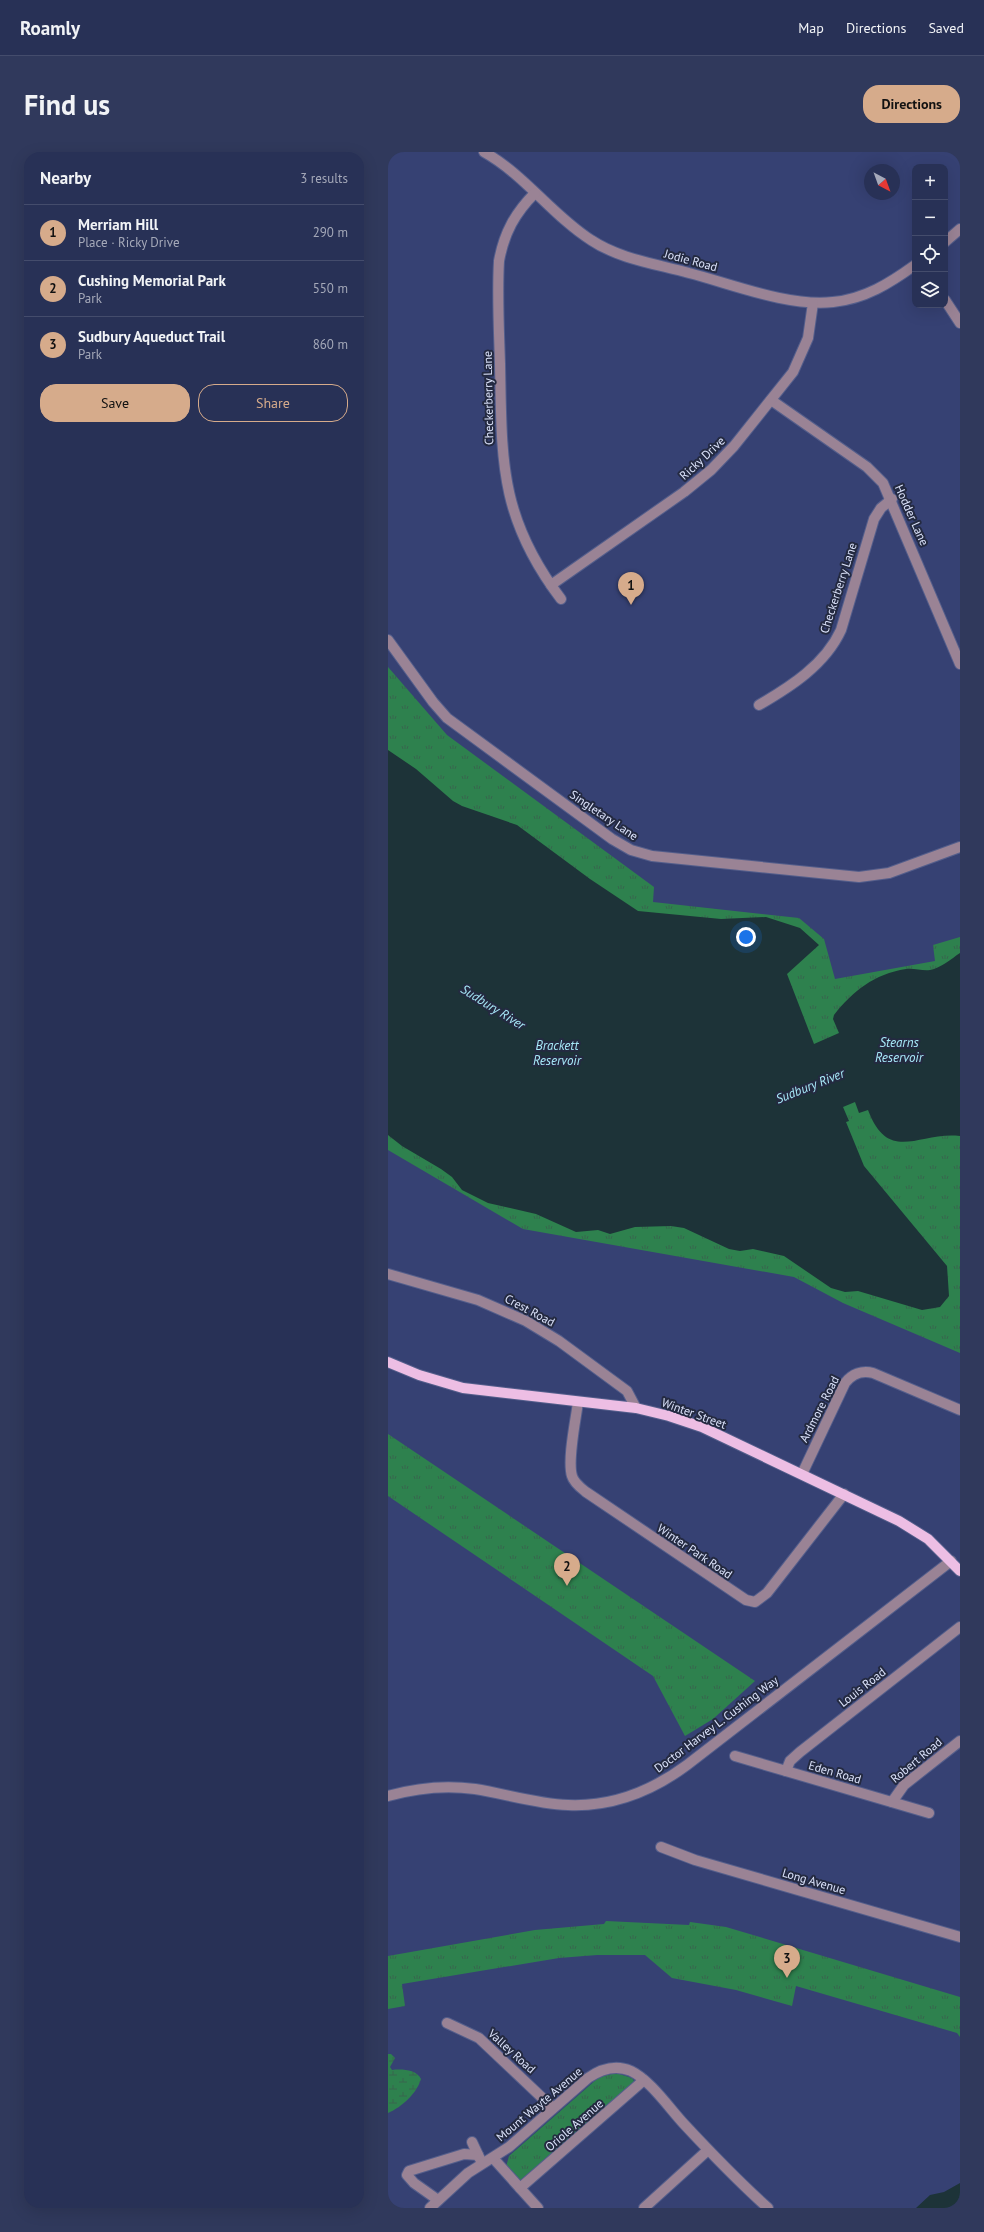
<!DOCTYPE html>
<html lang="en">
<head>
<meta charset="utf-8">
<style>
	body { margin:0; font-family:"PT Sans",sans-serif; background:#30395c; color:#f1f3f6 }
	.controls { position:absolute; right:12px; top:12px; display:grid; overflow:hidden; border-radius:8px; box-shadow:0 4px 16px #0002 }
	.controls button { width:36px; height:36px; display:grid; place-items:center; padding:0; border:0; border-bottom:1px solid #444c6c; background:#283156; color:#f1f3f6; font:20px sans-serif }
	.compass { position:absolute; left:476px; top:12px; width:36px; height:36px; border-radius:50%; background:#283156; box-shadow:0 4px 16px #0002; rotate:139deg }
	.you { position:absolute; left:358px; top:785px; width:14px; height:14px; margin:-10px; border:3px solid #fff; border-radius:50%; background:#1a73e8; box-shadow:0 0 0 6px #1a73e833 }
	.badge { display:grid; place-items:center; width:26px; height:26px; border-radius:50%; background:#d6ab8b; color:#111; font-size:13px; font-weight:700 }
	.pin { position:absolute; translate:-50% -33px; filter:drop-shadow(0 1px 2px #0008) }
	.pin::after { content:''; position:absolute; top:21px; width:14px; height:12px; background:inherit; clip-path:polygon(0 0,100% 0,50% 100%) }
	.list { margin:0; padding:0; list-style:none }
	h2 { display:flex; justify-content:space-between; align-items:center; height:52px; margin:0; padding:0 16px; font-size:17px }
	h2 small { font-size:13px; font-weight:400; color:#a5a9b9 }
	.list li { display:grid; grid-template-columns:26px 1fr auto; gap:12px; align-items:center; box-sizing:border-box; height:56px; padding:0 16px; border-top:1px solid #444c6c }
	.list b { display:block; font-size:15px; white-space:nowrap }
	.list p { margin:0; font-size:13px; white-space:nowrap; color:#a5a9b9 }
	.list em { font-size:13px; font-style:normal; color:#a5a9b9 }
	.actions { display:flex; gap:8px; padding:12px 16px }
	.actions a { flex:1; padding:9px 0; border:1px solid #d6ab8b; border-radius:16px; text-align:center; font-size:14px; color:#d6ab8b }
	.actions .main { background:#d6ab8b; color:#111 }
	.icon { flex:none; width:22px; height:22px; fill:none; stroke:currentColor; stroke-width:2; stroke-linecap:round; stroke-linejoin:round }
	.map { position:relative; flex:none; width:572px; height:2056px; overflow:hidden; border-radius:16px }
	header { display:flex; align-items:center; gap:24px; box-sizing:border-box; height:56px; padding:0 20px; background:#283156; border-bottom:1px solid #444c6c }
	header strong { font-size:19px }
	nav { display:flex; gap:22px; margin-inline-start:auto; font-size:14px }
	.intro { display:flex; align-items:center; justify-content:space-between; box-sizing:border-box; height:96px; padding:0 24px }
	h1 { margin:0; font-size:28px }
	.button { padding:10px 18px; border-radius:16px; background:#d6ab8b; color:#111; font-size:14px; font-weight:700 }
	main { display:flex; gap:24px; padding:0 24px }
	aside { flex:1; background:#283156; border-radius:16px; box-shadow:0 4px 16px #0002 }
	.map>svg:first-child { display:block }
	.wetland { fill:url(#wetland-marsh) }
	.park { fill:url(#park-tufts) }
	.water { fill:#1d3338 }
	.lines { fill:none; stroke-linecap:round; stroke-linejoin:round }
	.minor-casing { stroke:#545e8b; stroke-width:12 }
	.major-casing { stroke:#545e8b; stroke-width:12 }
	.minor { stroke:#9a8395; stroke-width:10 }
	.major { stroke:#edbee4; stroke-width:10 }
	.labels { text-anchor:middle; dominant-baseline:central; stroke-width:4; stroke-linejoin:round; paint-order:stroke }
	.street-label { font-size:12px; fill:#dce3fb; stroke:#242a41 }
	.water-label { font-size:13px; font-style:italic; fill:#a7e9f8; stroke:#242a41 }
</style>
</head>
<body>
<header>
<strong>Roamly</strong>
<nav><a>Map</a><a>Directions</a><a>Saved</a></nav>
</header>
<div class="intro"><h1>Find us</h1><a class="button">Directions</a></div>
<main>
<aside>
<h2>Nearby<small>3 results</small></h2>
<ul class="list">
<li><span class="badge">1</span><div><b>Merriam Hill</b><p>Place · Ricky Drive</p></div><em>290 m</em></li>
<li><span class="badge">2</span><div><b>Cushing Memorial Park</b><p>Park</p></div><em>550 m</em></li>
<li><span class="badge">3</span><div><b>Sudbury Aqueduct Trail</b><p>Park</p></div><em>860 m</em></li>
</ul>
<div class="actions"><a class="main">Save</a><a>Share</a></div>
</aside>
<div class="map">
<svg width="572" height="2056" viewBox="0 0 572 2056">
	<defs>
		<pattern id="wetland-marsh" width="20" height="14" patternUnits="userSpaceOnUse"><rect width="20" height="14" fill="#2e814e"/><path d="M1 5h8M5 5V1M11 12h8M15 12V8" fill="none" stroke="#37664d"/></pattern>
		<pattern id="park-tufts" width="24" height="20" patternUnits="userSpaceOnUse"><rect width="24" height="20" fill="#2e814e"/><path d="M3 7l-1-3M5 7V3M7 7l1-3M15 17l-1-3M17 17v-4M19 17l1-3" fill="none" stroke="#37664d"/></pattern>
	</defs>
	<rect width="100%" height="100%" fill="#364173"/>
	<path class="wetland" d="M0,1902H3L7,1906L2,1915L4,1918C13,1917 28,1917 33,1927C29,1941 14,1955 0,1961Z"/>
	<g class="park">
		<path d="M0,515L59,583L266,735L265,750L411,766L436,787L447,827L547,809L545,793L572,785V1201L455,1151L406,1125L135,1077L0,998Z"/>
		<path d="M0,1282L367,1529L325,1567L297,1584L265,1524L0,1344Z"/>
		<path d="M218,1769L301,1773L302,1770L338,1775L572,1845V1885L569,1881L408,1834L404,1854L348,1838L284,1826L257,1803H209L171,1806L14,1832L17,1854L0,1857V1804L147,1778L216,1772Z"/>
		<path d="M228,1921L244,1926L247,1931L134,2029H131L118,2015L121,2004L209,1927L215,1924Z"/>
	</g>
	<g class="water">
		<path d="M0,598L28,617L65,649L74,654L129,673L202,727L250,759L333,767L378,765L412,776L431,793L399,822L426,892L451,881L445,867L446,863C465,839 486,822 518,817C526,816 534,819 542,818C553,816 563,807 572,801V984C531,979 501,1013 480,958L471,961L467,950L455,955L461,969L458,970L476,1014L559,1114L561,1144L552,1155L534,1158L470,1139L457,1140L443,1136L396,1104L365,1097L352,1099L341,1097L296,1076L283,1074L247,1075L222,1082L210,1078L188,1080L148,1062L100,1051L74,1038L64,1025L53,1017L14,994L0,983Z"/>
		<path d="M572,2031V2056H528L542,2043L556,2040Z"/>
	</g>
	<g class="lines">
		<defs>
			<g id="minor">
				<path d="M96,0C137,23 164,63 203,88C231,107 269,112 301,121C344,132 400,155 445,150C477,147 502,131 527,113"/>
				<path d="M147,41C127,61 116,81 111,109C109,143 111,178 112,212C114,309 111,365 173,447"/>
				<path d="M557,90L572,77"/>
				<path d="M557,148L572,171"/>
				<path d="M383,248L479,315L495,331L572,512"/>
				<path d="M163,433L296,340L323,318L346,294L405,220L420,186L425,151"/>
				<path d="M0,488L45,550L59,566L224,687L243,698L264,704L471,725L501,721L572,695"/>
				<path d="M371,553C402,535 437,513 453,478L486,367L493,356L504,347"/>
				<path d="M0,1122L90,1148L138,1169L171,1189L239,1239L248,1256"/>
				<path d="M190,1250C188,1267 179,1308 184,1324C186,1331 193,1336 198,1340L358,1448L367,1450L379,1441L456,1342"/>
				<path d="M414,1322L457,1231C464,1222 474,1218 485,1221L572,1258"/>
				<path d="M347,1604L541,1661"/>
				<path d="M398,1619L402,1609L412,1600L572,1475"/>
				<path d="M0,1644C28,1636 58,1633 87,1637C118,1642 149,1652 180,1653C225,1655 264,1639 299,1613L563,1409"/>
				<path d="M504,1650L516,1633L572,1589"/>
				<path d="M273,1695L307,1708L572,1785"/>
				<path d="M59,1871L91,1886L165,1956"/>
				<path d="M84,1990L92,2007"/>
				<path d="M105,2006L150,2056"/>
				<path d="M132,2036L256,1928"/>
				<path d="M50,2048L26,2031L19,2023L21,2019L76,2002L90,2003"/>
				<path d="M42,2056L80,2021L121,1995L200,1926C213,1917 227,1912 243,1919C262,1928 282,1957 296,1972C323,2001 351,2030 380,2056"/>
				<path d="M256,2056L320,1998"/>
			</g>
			<path id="major" d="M0,1210L31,1223L75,1236L248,1256L281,1264L314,1275L511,1369L540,1387L572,1419"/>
		</defs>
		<use href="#minor" class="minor-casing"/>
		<use href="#major" class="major-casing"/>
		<use href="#minor" class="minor"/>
		<use href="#major" class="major"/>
	</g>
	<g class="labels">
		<g class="street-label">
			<text transform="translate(303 108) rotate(15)">Jodie Road</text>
			<text transform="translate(100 246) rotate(-91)">Checkerberry Lane</text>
			<text transform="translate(314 306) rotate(-43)">Ricky Drive</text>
			<text transform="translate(524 363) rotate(66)">Hodder Lane</text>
			<text transform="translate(450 436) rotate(-72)">Checkerberry Lane</text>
			<text transform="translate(216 663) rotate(34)">Singletary Lane</text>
			<text transform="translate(142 1158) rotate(28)">Crest Road</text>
			<text transform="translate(431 1257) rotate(-63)">Ardmore Road</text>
			<text transform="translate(306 1261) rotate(20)">Winter Street</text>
			<text transform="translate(307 1399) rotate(34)">Winter Park Road</text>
			<text transform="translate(474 1535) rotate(-38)">Louis Road</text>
			<text transform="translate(328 1572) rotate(-37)">Doctor Harvey L. Cushing Way</text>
			<text transform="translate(528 1608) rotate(-40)">Robert Road</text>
			<text transform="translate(447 1620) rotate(16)">Eden Road</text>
			<text transform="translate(426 1729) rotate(16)">Long Avenue</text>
			<text transform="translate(124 1899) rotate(42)">Valley Road</text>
			<text transform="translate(151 1952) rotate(-40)">Mount Wayte Avenue</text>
			<text transform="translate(186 1973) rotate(-41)">Oriole Avenue</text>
		</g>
		<g class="water-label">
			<text transform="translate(105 855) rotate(32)">Sudbury River</text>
			<text x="511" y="890">Stearns<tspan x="511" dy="15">Reservoir</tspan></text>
			<text x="169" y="893">Brackett<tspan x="169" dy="15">Reservoir</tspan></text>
			<text transform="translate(422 934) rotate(-22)">Sudbury River</text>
		</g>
	</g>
</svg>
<div class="controls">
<button>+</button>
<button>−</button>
<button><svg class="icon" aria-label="locate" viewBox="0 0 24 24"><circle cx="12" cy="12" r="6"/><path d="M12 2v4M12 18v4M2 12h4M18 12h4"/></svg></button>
<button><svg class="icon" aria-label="layers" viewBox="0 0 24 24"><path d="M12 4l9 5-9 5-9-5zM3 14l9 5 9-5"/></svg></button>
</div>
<svg class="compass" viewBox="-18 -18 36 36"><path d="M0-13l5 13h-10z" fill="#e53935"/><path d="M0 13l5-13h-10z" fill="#a5a9b9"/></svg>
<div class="you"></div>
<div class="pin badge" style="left:243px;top:453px">1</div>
<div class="pin badge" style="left:179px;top:1434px">2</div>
<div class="pin badge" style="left:399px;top:1826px">3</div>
</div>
</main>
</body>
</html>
